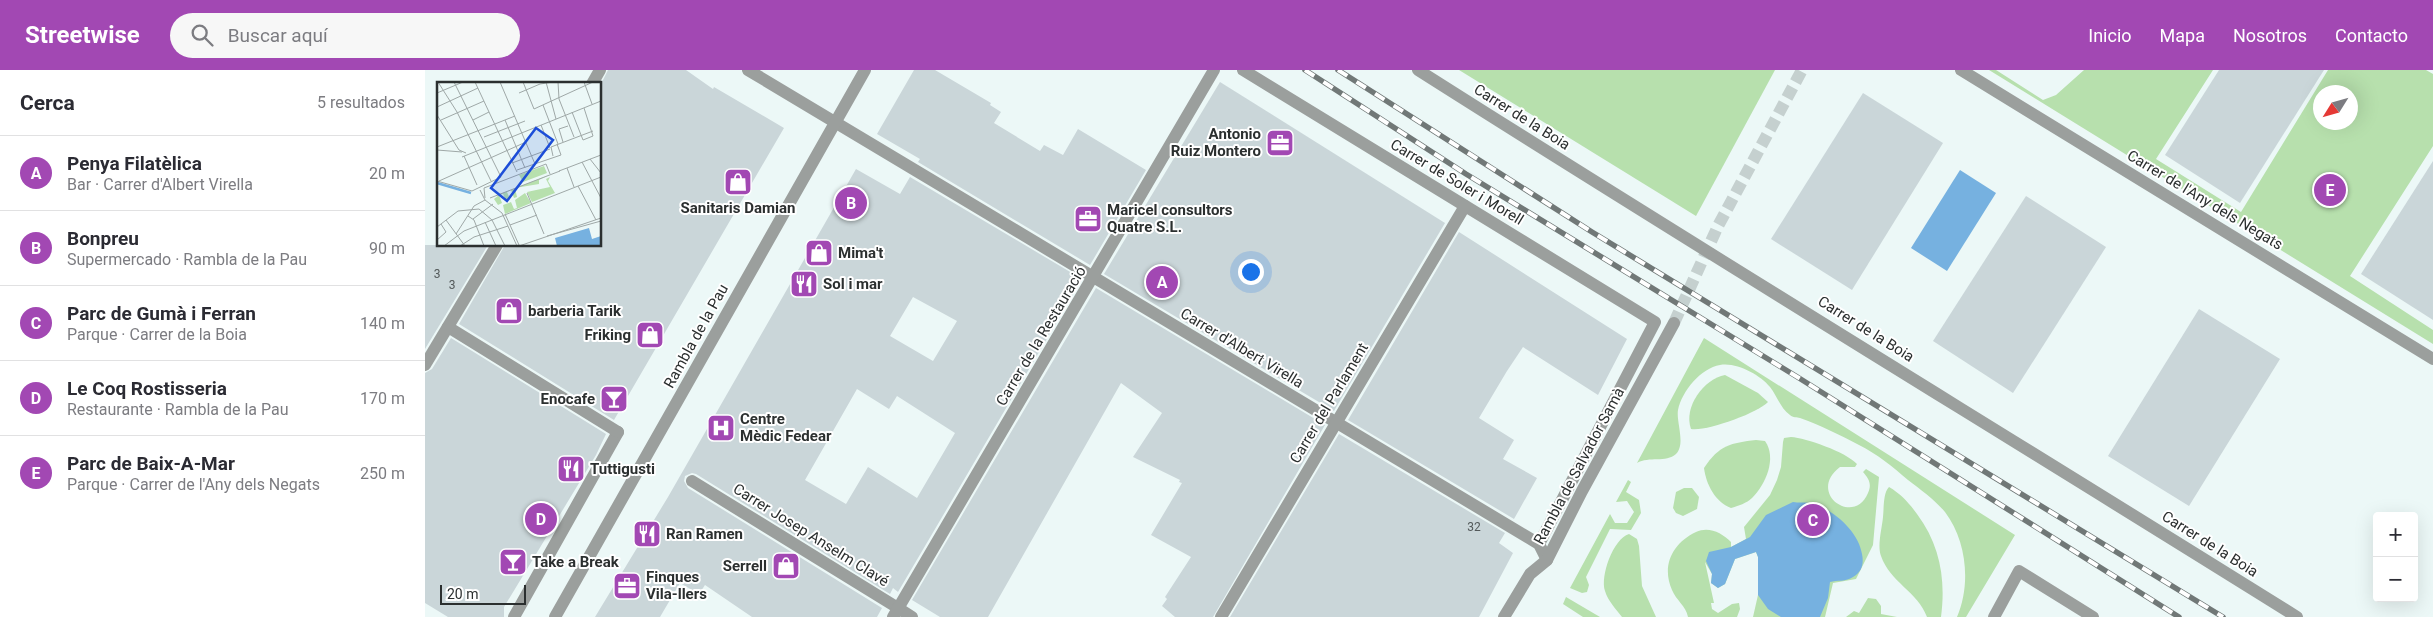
<!DOCTYPE html>
<html lang="es">
<head>
<meta charset="utf-8">
<style>
	body { margin:0; font-family:Roboto,sans-serif; background:#f7f7f7; color:#2b2b33 }
	.controls { position:absolute; right:15px; bottom:15px; display:grid; overflow:hidden; border-radius:5px; box-shadow:0 5px 20px #0002 }
	.controls button { width:45px; height:45px; display:grid; place-items:center; padding:0; border:0; border-bottom:1px solid #e1e1e2; background:#fff; color:#2b2b33; font:25px sans-serif }
	.compass { position:absolute; left:1888px; top:15px; width:45px; height:45px; border-radius:50%; background:#fff; box-shadow:0 5px 20px #0002; rotate:233deg }
	.scale { position:absolute; left:15px; bottom:12px; width:86px; box-sizing:border-box; padding-left:5px; border:2px solid #2b2f2f; border-top:0; font-size:14px; line-height:18px; white-space:nowrap; color:#2b2f2f; -webkit-text-stroke:4px #fff; paint-order:stroke }
	.you { position:absolute; left:825px; top:201px; width:18px; height:18px; margin:-12px; border:4px solid #fff; border-radius:50%; background:#1a73e8; box-shadow:0 0 0 8px #1a73e833 }
	.badge { display:grid; place-items:center; width:32px; height:32px; border-radius:50%; background:#a248b3; color:#fff; font-size:16px; font-weight:700 }
	.pin { position:absolute; translate:-50% -50%; border:2px solid #fff; box-shadow:0 1px 5px #0006 }
	.list { margin:0; padding:0; list-style:none }
	h2 { display:flex; justify-content:space-between; align-items:center; height:65px; margin:0; padding:0 20px; font-size:21px }
	h2 small { font-size:16px; font-weight:400; color:#7c7c81 }
	.list li { display:grid; grid-template-columns:32px 1fr auto; gap:15px; align-items:center; box-sizing:border-box; height:75px; padding:0 20px; border-top:1px solid #e1e1e2 }
	.list b { display:block; font-size:19px; white-space:nowrap }
	.list p { margin:0; font-size:16px; white-space:nowrap; color:#7c7c81 }
	.list em { font-size:16px; font-style:normal; color:#7c7c81 }
	.icon { flex:none; width:28px; height:28px; fill:none; stroke:currentColor; stroke-width:2; stroke-linecap:round; stroke-linejoin:round }
	.map { position:relative; flex:none; width:2008px; height:547px; overflow:hidden }
	header { display:flex; align-items:center; gap:30px; box-sizing:border-box; height:70px; padding:0 25px; background:#a248b3; color:#fff }
	header strong { font-size:24px }
	nav { display:flex; gap:28px; margin-inline-start:auto; font-size:18px }
	.search { width:350px; height:45px; background:#f7f7f7; display:flex; align-items:center; gap:12px; box-sizing:border-box; padding:0 18px; border-radius:28px; color:#7c7c81; font-size:19px }
	main { display:flex }
	aside { flex:1; background:#fff }
	.map>svg:first-child { display:block }
	.green { fill:#b7e0ad; fill-rule:evenodd }
	.water { fill:#76b1e0 }
	.building { fill:#cad6d9; fill-rule:evenodd }
	.lines { fill:none; stroke-linecap:round; stroke-linejoin:round }
	.street-tunnel { stroke:#c5d0cf; stroke-width:12; stroke-dasharray:12 6; stroke-linecap:butt }
	.lane { stroke:#9b9f9d; stroke-width:12 }
	.street { stroke:#9b9f9d; stroke-width:12 }
	.rail-casing { stroke:#717877; stroke-width:5.5 }
	.rail { stroke:#fff; stroke-width:4; stroke-dasharray:11; stroke-linecap:butt }
	.labels { text-anchor:middle; dominant-baseline:central; stroke-width:4; stroke-linejoin:round; paint-order:stroke }
	.number-label { font-size:12px; fill:#53595a }
	.street-label { font-size:15px; fill:#2b2f2f; stroke:#fff }
	.poi-label { font-size:15px; font-weight:bold; fill:#2b2f2f; stroke:#fff; text-anchor:start }
	.inset-river { fill:none; stroke:#76b1e0; stroke-width:2.5 }
	.inset-road { fill:none; stroke:#9fa8a7; stroke-width:1 }
	.view { fill:#1d4ed8; fill-opacity:0.15; stroke:#1d4ed8; stroke-width:2.5 }
	.inset-edge { fill:none; stroke:#2b2f2f; stroke-width:2.5 }
</style>
</head>
<body>
<header>
<strong>Streetwise</strong>
<div class="search"><svg class="icon" aria-label="search" viewBox="0 0 24 24"><circle cx="10" cy="10" r="6"/><path d="M15 15l6 6"/></svg>Buscar aquí</div>
<nav><a>Inicio</a><a>Mapa</a><a>Nosotros</a><a>Contacto</a></nav>
</header>
<main>
<aside>
<h2>Cerca<small>5 resultados</small></h2>
<ul class="list">
<li><span class="badge">A</span><div><b>Penya Filatèlica</b><p>Bar · Carrer d'Albert Virella</p></div><em>20 m</em></li>
<li><span class="badge">B</span><div><b>Bonpreu</b><p>Supermercado · Rambla de la Pau</p></div><em>90 m</em></li>
<li><span class="badge">C</span><div><b>Parc de Gumà i Ferran</b><p>Parque · Carrer de la Boia</p></div><em>140 m</em></li>
<li><span class="badge">D</span><div><b>Le Coq Rostisseria</b><p>Restaurante · Rambla de la Pau</p></div><em>170 m</em></li>
<li><span class="badge">E</span><div><b>Parc de Baix-A-Mar</b><p>Parque · Carrer de l'Any dels Negats</p></div><em>250 m</em></li>
</ul>
</aside>
<div class="map">
<svg width="2008" height="547" viewBox="0 0 2008 547">
	<rect width="100%" height="100%" fill="#ecf8f7"/>
	<g class="green">
		<path d="M1034,0H1350L1271,146Z"/>
		<path d="M1564,0H1571L1618,30L1631,25L1659,0H1788L1731,89L1816,142L1903,0H2001L2008,4V76L1925,206L2008,260V274ZM1896,22H1926V52H1896Z"/>
		<path d="M1279,268L1590,465L1541,547H1532C1546,515 1542,471 1520,442C1510,430 1496,420 1483,410C1468,397 1452,384 1434,375C1415,365 1395,355 1375,348C1372,347 1368,348 1365,345C1356,339 1352,326 1345,317C1335,305 1312,292 1295,295C1276,298 1257,321 1253,340C1251,352 1261,374 1251,384C1241,393 1224,386 1212,393Z"/>
		<path d="M1300,305L1333,323L1343,332C1333,343 1280,362 1266,359C1258,337 1279,309 1300,305Z"/>
		<path d="M1366,367C1381,368 1421,382 1432,394L1430,397H1415C1381,423 1429,457 1443,423C1447,414 1444,409 1438,402L1441,399L1454,407L1448,475L1431,509L1408,513L1400,547H1328L1333,525V487L1331,482L1310,489L1300,514L1293,518L1286,513L1287,504L1280,492L1289,533H1286L1287,539L1293,543L1307,534L1314,533L1315,539L1312,547H1263C1261,536 1251,530 1247,520C1236,495 1248,473 1271,462C1284,456 1297,463 1306,472V477L1321,469L1319,457L1345,425L1352,410L1356,397L1358,372L1359,368Z"/>
		<path d="M1331,370L1340,371C1352,388 1341,414 1327,428C1322,433 1313,436 1306,438C1290,432 1281,414 1279,398C1294,375 1306,373 1331,370Z"/>
		<path d="M1203,410L1206,412L1201,422L1214,430L1216,443L1206,460L1185,459L1161,507L1164,515L1162,522L1157,523L1145,518L1185,444L1190,453H1202L1209,442L1202,431L1191,432Z"/>
		<path d="M1464,417C1476,424 1484,433 1492,444C1515,475 1521,509 1516,547H1502C1493,522 1465,512 1456,486C1452,476 1457,458 1458,447C1459,438 1458,423 1464,417Z"/>
		<path d="M1259,418H1267L1274,427L1272,439L1258,446L1251,443L1248,438L1251,422Z"/>
		<path d="M1204,464L1212,469L1214,476L1217,516L1231,547H1197C1191,539 1183,531 1180,521C1175,506 1188,469 1204,464Z"/>
		<path d="M1141,527L1175,547H1158L1138,534Z"/>
		<path d="M1443,528L1451,529L1456,536V544L1472,547H1421L1429,541L1434,543Z"/>
	</g>
	<g class="water">
		<path d="M1535,100L1571,123L1522,201L1486,178Z"/>
		<path d="M1368,432C1373,433 1379,432 1384,433C1407,437 1434,462 1437,484C1439,494 1437,502 1428,507C1421,512 1412,510 1405,512L1403,528L1395,547H1356L1343,539L1333,525V487L1331,482L1310,489L1300,514L1293,518L1286,513L1287,504L1281,491L1284,482L1306,477L1325,467L1341,445Z"/>
	</g>
	<g class="building">
		<path d="M183,0H261L288,19L289,17L359,58L189,350L34,254L80,175H175V16Z"/>
		<path d="M489,0H510L566,33L565,35L576,42L569,53L615,81L619,75L638,85L653,59L721,100L665,195L493,92L495,89L452,64Z"/>
		<path d="M1794,0H1899L1815,133L1740,85Z"/>
		<path d="M795,12L1020,153L909,341L679,204Z"/>
		<path d="M1438,23L1518,73L1427,220L1346,169Z"/>
		<path d="M2008,91V250L1936,204Z"/>
		<path d="M431,99L475,124L485,107L657,209L473,522L468,518L465,524L271,404L267,403L260,406L259,411L263,418L457,538L452,547H327L280,515L274,524L255,513L235,547H170L243,427ZM488,227L532,251L508,291L465,266ZM432,319L464,339L472,326L530,363L492,428L443,397L421,434L380,410Z"/>
		<path d="M1601,126L1681,177L1588,323L1508,271Z"/>
		<path d="M1034,162L1202,269L1173,325L1098,277L1082,301L1054,348L1089,370L1078,389L1112,408L1089,449L923,350Z"/>
		<path d="M0,175H63L0,279Z"/>
		<path d="M671,218L900,355L788,547H750L737,536L742,529L740,527L766,487L726,465L757,413L754,412L755,410L708,387L737,343L696,313L563,547H515L487,530Z"/>
		<path d="M1774,239L1855,289L1764,436L1683,386Z"/>
		<path d="M26,268L181,364L171,385L79,537V547H23L0,533V303L7,299Z"/>
		<path d="M914,364L1080,463L1074,473L1088,483L1054,547H805Z"/>
	</g>
	<g class="lines">
		<path class="street-tunnel" d="M1249,253L1293,156L1377,0"/>
		<g class="lane">
			<path d="M267,411L473,538"/>
			<path d="M89,547L193,362"/>
		</g>
		<g class="street">
			<path d="M323,0L1114,474L1122,490"/>
			<path d="M818,0L1230,252L1114,474"/>
			<path d="M993,0C1284,185 1579,364 1872,547"/>
			<path d="M1536,0L2008,289"/>
			<path d="M167,14L175,0"/>
			<path d="M23,257L193,362"/>
			<path d="M0,295L72,175"/>
			<path d="M473,538L487,547"/>
			<path d="M130,547L440,0"/>
			<path d="M468,547L789,0"/>
			<path d="M796,547L1040,136"/>
			<path d="M1079,547L1105,504L1122,490L1157,421L1249,253"/>
			<path d="M1569,547L1594,501L1668,547"/>
		</g>
		<defs>
			<g id="rail">
				<path d="M880,0L1041,104L1374,308L1754,547"/>
				<path d="M913,0L1167,162L1798,547"/>
			</g>
		</defs>
		<use href="#rail" class="rail-casing"/>
		<use href="#rail" class="rail"/>
	</g>
	<defs>
		<symbol id="office-square" viewBox="-11 -11 22 22"><rect x="-9" y="-9" width="18" height="18" rx="4" fill="#a248b3" stroke="#fff"/><path d="M-6-3h4V-5.5h4V-3h4V5H-6ZM-1-4.5V-3h2v-1.5ZM-6 0V1H6V0Z" fill="#fff"/></symbol>
		<symbol id="shop-square" viewBox="-11 -11 22 22"><rect x="-9" y="-9" width="18" height="18" rx="4" fill="#a248b3" stroke="#fff"/><path d="M-5-2.5h2.3a2.7 3.5 0 0 1 5.4 0H5L5.5 6h-11ZM-1.5-2.5h3a1.5 2.3 0 0 0-3 0Z" fill="#fff"/></symbol>
		<symbol id="restaurant-square" viewBox="-11 -11 22 22"><rect x="-9" y="-9" width="18" height="18" rx="4" fill="#a248b3" stroke="#fff"/><path d="M-5-6h1v4h1v-4h1v4h1v-4h1v5L-1.5 .5V6h-2V.5L-5-1ZM5-6V6H3V1.5H1.5Q1.5-4 5-6Z" fill="#fff"/></symbol>
		<symbol id="bar-square" viewBox="-11 -11 22 22"><rect x="-9" y="-9" width="18" height="18" rx="4" fill="#a248b3" stroke="#fff"/><path d="M-6-5H6L.8 .8V4.5H3.5V6h-7V4.5H-.8V.8Z" fill="#fff"/></symbol>
		<symbol id="hospital-square" viewBox="-11 -11 22 22"><rect x="-9" y="-9" width="18" height="18" rx="4" fill="#a248b3" stroke="#fff"/><path d="M-5-5h3v3.5h4V-5h3V5h-3V1.5h-4V5h-3Z" fill="#fff"/></symbol>
	</defs>
	<g fill-rule="evenodd">
		<use href="#office-square" x="839" y="57" width="32" height="32"/>
		<use href="#shop-square" x="297" y="96" width="32" height="32"/>
		<use href="#office-square" x="647" y="133" width="32" height="32"/>
		<use href="#shop-square" x="378" y="167" width="32" height="32"/>
		<use href="#restaurant-square" x="363" y="198" width="32" height="32"/>
		<use href="#shop-square" x="68" y="225" width="32" height="32"/>
		<use href="#shop-square" x="209" y="249" width="32" height="32"/>
		<use href="#bar-square" x="173" y="313" width="32" height="32"/>
		<use href="#hospital-square" x="280" y="342" width="32" height="32"/>
		<use href="#restaurant-square" x="130" y="383" width="32" height="32"/>
		<use href="#restaurant-square" x="206" y="448" width="32" height="32"/>
		<use href="#bar-square" x="72" y="476" width="32" height="32"/>
		<use href="#shop-square" x="345" y="480" width="32" height="32"/>
		<use href="#office-square" x="186" y="500" width="32" height="32"/>
	</g>
	<g class="labels">
		<g class="number-label">
			<text x="12" y="204">3</text>
			<text x="27" y="215">3</text>
			<text x="1049" y="457">32</text>
		</g>
		<g class="street-label">
			<text transform="translate(1097 47) rotate(32)">Carrer de la Boia</text>
			<text transform="translate(1032 112) rotate(31)">Carrer de Soler i Morell</text>
			<text transform="translate(1780 130) rotate(31)">Carrer de l'Any dels Negats</text>
			<text transform="translate(1441 259) rotate(32)">Carrer de la Boia</text>
			<text transform="translate(271 266) rotate(-61)">Rambla de la Pau</text>
			<text transform="translate(616 266) rotate(-59)">Carrer de la Restauració</text>
			<text transform="translate(817 278) rotate(31)">Carrer d'Albert Virella</text>
			<text transform="translate(904 333) rotate(-59)">Carrer del Parlament</text>
			<text transform="translate(1154 396) rotate(-62)">Rambla de Salvador Samà</text>
			<text transform="translate(386 465) rotate(32)">Carrer Josep Anselm Clavé</text>
			<text transform="translate(1785 474) rotate(32)">Carrer de la Boia</text>
		</g>
		<g class="poi-label">
			<text x="836" y="64" text-anchor="end">Antonio<tspan x="836" dy="17">Ruiz Montero</tspan></text>
			<text x="313" y="138" text-anchor="middle">Sanitaris Damian</text>
			<text x="682" y="140">Maricel consultors<tspan x="682" dy="17">Quatre S.L.</tspan></text>
			<text x="413" y="183">Mima't</text>
			<text x="398" y="214">Sol i mar</text>
			<text x="103" y="241">barberia Tarik</text>
			<text x="206" y="265" text-anchor="end">Friking</text>
			<text x="170" y="329" text-anchor="end">Enocafe</text>
			<text x="315" y="349">Centre<tspan x="315" dy="17">Mèdic Fedear</tspan></text>
			<text x="165" y="399">Tuttigusti</text>
			<text x="241" y="464">Ran Ramen</text>
			<text x="107" y="492">Take a Break</text>
			<text x="342" y="496" text-anchor="end">Serrell</text>
			<text x="221" y="507">Finques<tspan x="221" dy="17">Vila-llers</tspan></text>
		</g>
	</g>
	<g transform="translate(12 12)">
		<rect width="164" height="164" fill="#ecf8f7"/>
		<path d="M107,84L110,91L86,100L82,93ZM112,93L102,98V102L78,106L80,115L77,116L74,108L70,110L73,117L69,119L66,112L62,113L65,121L61,123L57,117L62,113L58,114ZM113,95L111,99L118,111L95,120L90,110L113,105L109,97ZM88,111L94,121L68,132L56,119L68,132L66,123L74,120L77,127L80,126L78,118Z" fill="#b7e0ad"/>
		<path d="M152,146L155,157L164,154V164H120L118,156Z" fill="#76b1e0"/>
		<path class="inset-river" d="M0,101L34,111"/>
		<path class="inset-road" d="M1,0L20,30L54,99M38,0L80,90M63,0L98,82M86,0L97,27L156,0M109,0L119,37M121,0L122,17L137,55M147,0L155,22M0,11L26,0M82,11L103,2L116,0M106,23L121,62M0,25L41,6M135,30L146,58L156,54L147,26M0,33L22,68L29,71M4,38L47,19M36,38L52,30M68,38L88,86M104,43L113,66M47,55L88,39M126,60L122,47L131,44M0,65L78,34M0,68L25,70M27,74L40,103M116,74L114,65L156,49M25,75L164,19M153,77L164,91M145,80L164,116M75,81L113,67M130,86L137,105M80,88L124,73L120,62M122,89L164,73M0,99L35,109L64,95L17,0M2,99L89,60M141,104L159,138M43,108L48,118L65,131L80,164M90,111L107,152M48,116L47,106L109,82L113,92M53,116L123,89M68,132L82,163M31,134L37,138L47,164M36,137L56,122M9,138L28,164M48,140L59,164M73,143L100,133M0,145L21,129L42,127L55,138L68,164M19,152L37,124L48,118M110,154L164,139M0,158L9,150L4,142M7,164L27,149L164,95M23,164L37,155L71,144M82,164L164,136"/>
		<path class="view" d="M99,46L116,58L70,119L54,106Z"/>
		<rect width="164" height="164" class="inset-edge"/>
	</g>
</svg>
<div class="controls">
<button>+</button>
<button>−</button>
</div>
<svg class="compass" viewBox="-18 -18 36 36"><path d="M0-13l5 13h-10z" fill="#e53935"/><path d="M0 13l5-13h-10z" fill="#7c7c81"/></svg>
<div class="scale">20 m</div>
<div class="you"></div>
<div class="pin badge" style="left:737px;top:212px">A</div>
<div class="pin badge" style="left:426px;top:133px">B</div>
<div class="pin badge" style="left:1388px;top:450px">C</div>
<div class="pin badge" style="left:116px;top:449px">D</div>
<div class="pin badge" style="left:1905px;top:120px">E</div>
</div>
</main>
</body>
</html>
